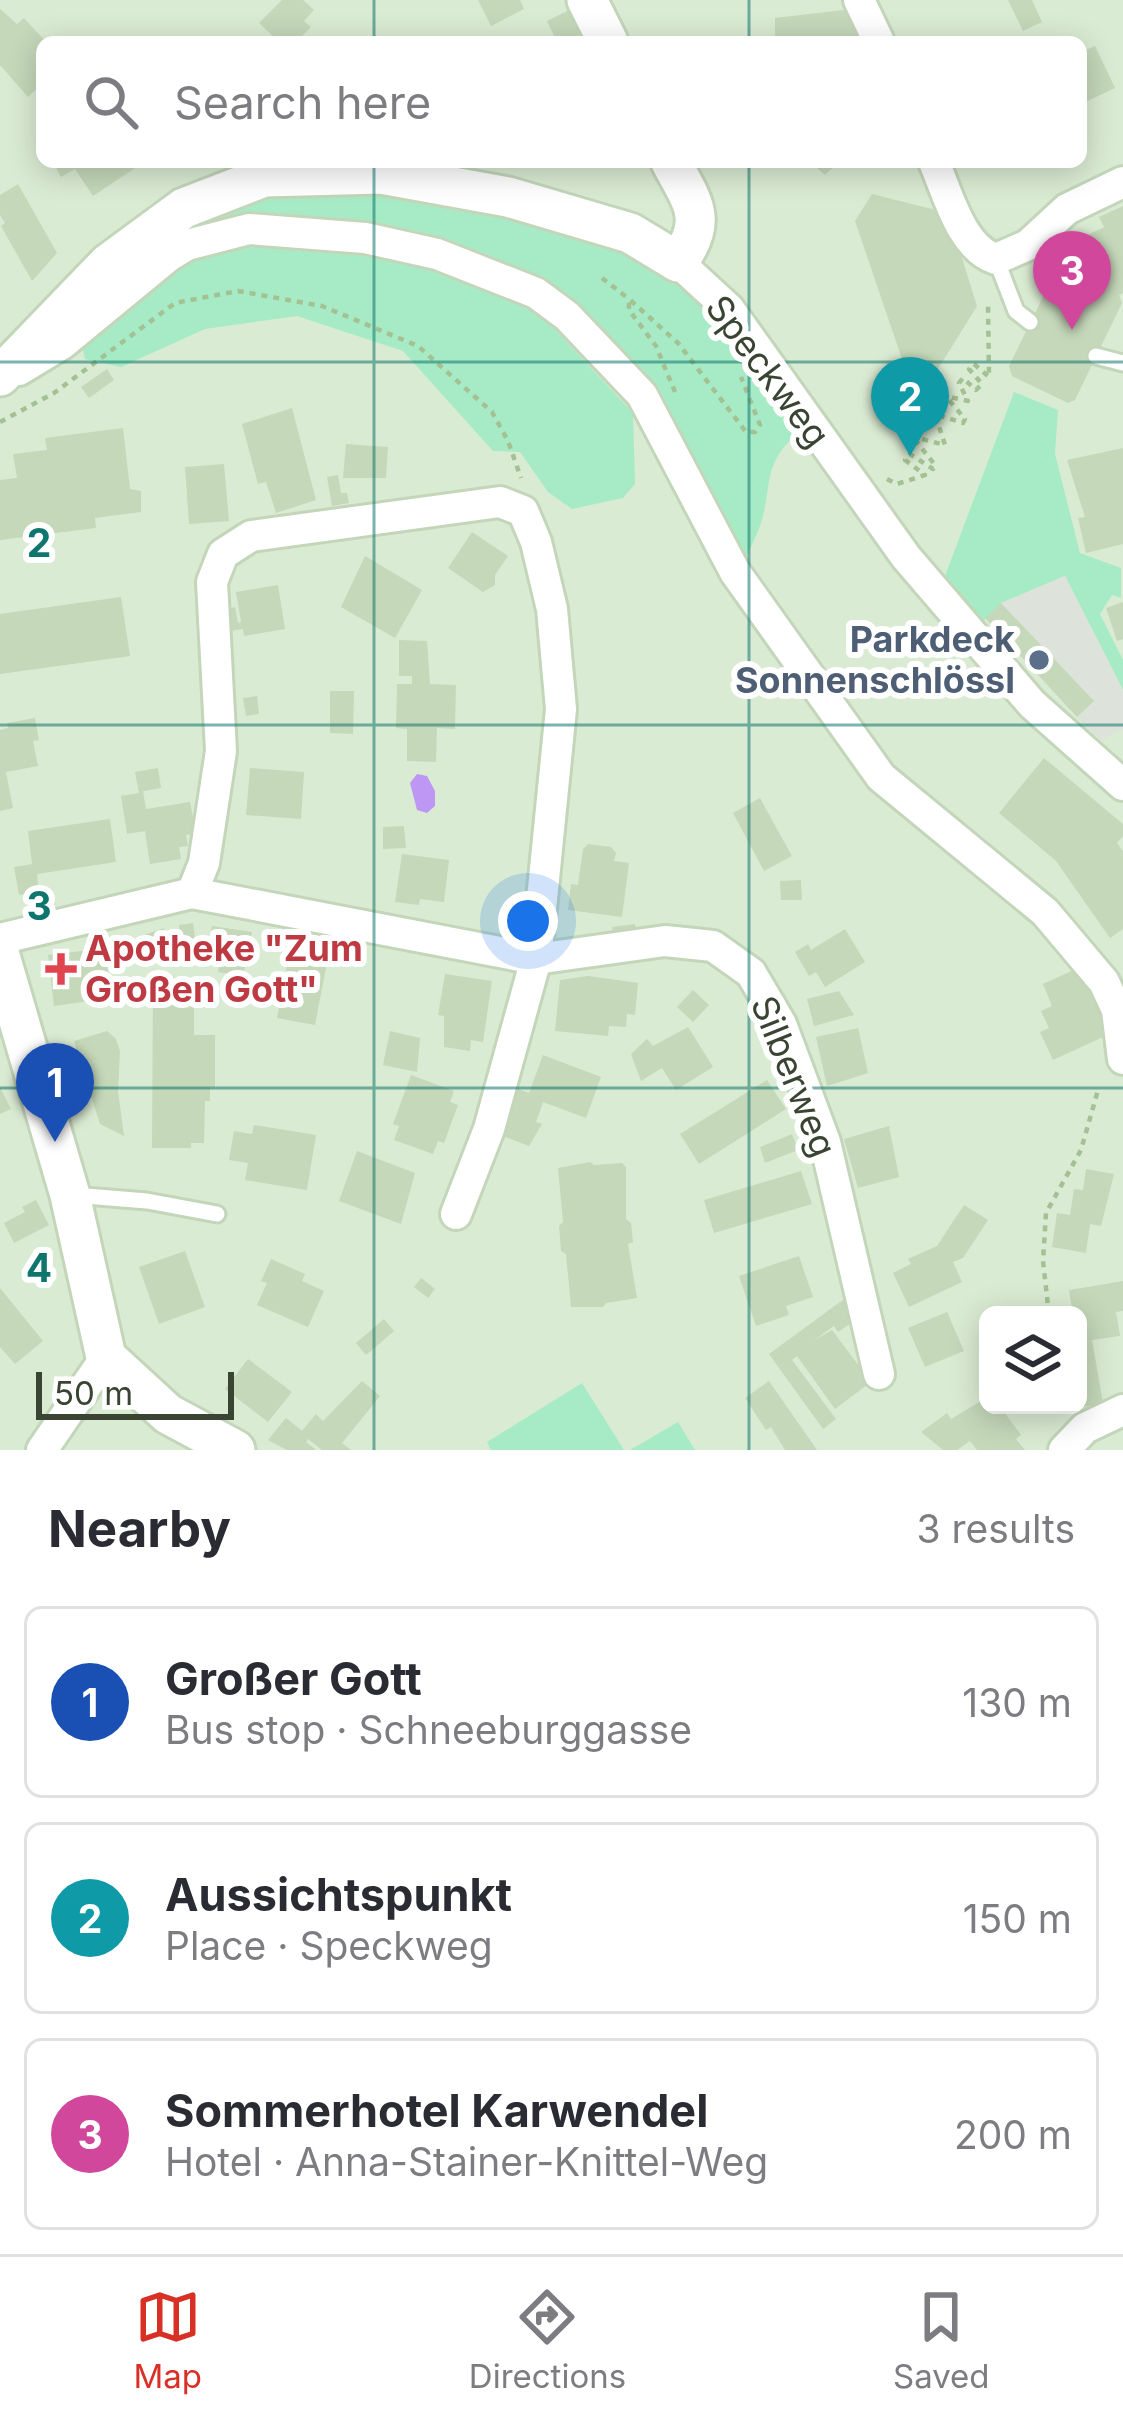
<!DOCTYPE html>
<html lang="en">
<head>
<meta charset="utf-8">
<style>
	body { margin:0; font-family:Inter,sans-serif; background:#f2f2f3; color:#2b2b33 }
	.controls { position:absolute; right:36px; bottom:36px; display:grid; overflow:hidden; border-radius:18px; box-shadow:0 6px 30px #0003 }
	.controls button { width:108px; height:108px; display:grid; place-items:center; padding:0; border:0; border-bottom:3px solid #e1e1e2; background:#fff; color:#2b2b33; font:60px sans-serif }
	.scale { position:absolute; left:36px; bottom:30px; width:198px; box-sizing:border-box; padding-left:12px; border:6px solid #394432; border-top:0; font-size:33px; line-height:42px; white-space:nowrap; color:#394432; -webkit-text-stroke:9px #fff; paint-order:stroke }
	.you { position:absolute; left:528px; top:921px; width:42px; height:42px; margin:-30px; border:9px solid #fff; border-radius:50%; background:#1a73e8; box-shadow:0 0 0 18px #1a73e833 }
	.badge { display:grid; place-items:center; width:78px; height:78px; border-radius:50%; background:#d93025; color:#fff; font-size:39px; font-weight:700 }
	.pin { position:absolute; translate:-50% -99px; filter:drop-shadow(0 3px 6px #0008) }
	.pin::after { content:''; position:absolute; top:63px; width:42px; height:36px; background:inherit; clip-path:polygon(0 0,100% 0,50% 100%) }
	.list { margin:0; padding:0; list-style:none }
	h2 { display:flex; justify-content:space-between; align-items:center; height:156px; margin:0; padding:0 48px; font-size:51px }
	h2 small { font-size:39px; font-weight:400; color:#7c7c81 }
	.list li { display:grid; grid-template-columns:78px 1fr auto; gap:36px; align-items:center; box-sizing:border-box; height:192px; margin:0 24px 24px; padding:0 24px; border:3px solid #e1e1e2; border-radius:18px }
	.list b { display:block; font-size:45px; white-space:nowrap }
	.list p { margin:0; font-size:39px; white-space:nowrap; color:#7c7c81 }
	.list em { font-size:39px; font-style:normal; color:#7c7c81 }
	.icon { flex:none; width:66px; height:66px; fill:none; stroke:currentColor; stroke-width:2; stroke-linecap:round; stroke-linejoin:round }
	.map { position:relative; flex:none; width:1123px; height:1450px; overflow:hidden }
	.search { position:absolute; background:#fff; box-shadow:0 6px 30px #0003; left:36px; right:36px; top:36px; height:132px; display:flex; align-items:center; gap:30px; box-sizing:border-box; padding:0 42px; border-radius:18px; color:#7c7c81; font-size:45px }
	.sheet { height:804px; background:#fff }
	nav { display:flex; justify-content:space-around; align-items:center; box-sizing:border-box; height:168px; border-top:3px solid #e1e1e2; background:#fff; font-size:33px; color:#7c7c81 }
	nav a { display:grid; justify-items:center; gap:6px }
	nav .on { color:#d93025 }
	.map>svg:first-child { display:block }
	.residential { fill:#daebd3; fill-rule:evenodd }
	.green { fill:#a6ebc5 }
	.parking { fill:#dde2da }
	.water { fill:#be97f5 }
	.building { fill:#c5d8b9 }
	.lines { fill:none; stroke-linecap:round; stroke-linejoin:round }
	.service-casing { stroke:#c3d6ba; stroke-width:21 }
	.minor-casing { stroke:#c3d6ba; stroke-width:36 }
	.tertiary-casing { stroke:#c3d6ba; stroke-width:45 }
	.path { stroke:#a3c193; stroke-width:4.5; stroke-dasharray:6 6; stroke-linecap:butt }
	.service { stroke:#fff; stroke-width:15 }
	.minor { stroke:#fff; stroke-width:30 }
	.tertiary { stroke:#fff; stroke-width:39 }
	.grid { fill:none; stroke:#0f766e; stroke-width:3; stroke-opacity:0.55 }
	.service-dot { fill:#5c6f8a; stroke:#fff; stroke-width:4.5 }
	.health-dot { fill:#e0444e; stroke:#fff; stroke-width:4.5 }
	.labels { text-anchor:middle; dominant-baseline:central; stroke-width:12; stroke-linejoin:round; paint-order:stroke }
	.street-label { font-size:36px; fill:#394432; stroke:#fff }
	.service-label { font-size:36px; font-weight:bold; fill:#4e5e75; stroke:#fff; text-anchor:end }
	.health-label { font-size:36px; font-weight:bold; fill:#be3a42; stroke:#fff; text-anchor:start }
	.grid-label { font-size:39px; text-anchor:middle; font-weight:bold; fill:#0f766e; stroke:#fff; stroke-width:12; stroke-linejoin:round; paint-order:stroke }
</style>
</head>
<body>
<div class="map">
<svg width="1123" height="1450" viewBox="0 0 1123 1450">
	<rect width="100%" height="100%" fill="#e6f2e1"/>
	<path class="residential" d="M0,0H1123V1450H0ZM42,42H1081V162H42ZM988,1315H1078V1405H988Z"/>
	<g class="green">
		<path d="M380,193C474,210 620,229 692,295C735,335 769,383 798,433C762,464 773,483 761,523C757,535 750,548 745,560L687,471L527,279L242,222L156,242L250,195Z"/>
		<path d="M250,240L394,256L492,291L544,318L633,413L635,484L623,498L572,509L548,492L520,452L493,451L403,351L297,316L205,329L121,367L85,359L81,340L166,267Z"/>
		<path d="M1014,392L1058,410L1055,454L1080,553L1121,568V598L1112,595L1100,614L1123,660V690L1065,576L1001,603L982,623L942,584Z"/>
		<path d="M582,1383L624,1450H491L487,1442Z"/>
		<path d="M678,1422L695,1450H630Z"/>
	</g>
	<path class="parking" d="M1065,576L1123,690V730L1100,740L1077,717L1093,702L1001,603Z"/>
	<path class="water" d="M417,774L427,776L435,791V806L427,813L417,810L410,783Z"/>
	<g class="building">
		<path d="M282,0H303L314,10L304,21L311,27L296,42H279L259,23Z"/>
		<path d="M478,0H520L524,9L491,26Z"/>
		<path d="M1008,0H1032L1042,22L1023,31Z"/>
		<path d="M0,9L17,24L24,18L46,42L39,47L42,84L28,97L0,65Z"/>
		<path d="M571,9L583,34L557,42L547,21Z"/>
		<path d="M843,10L856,21L865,42H775V18Z"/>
		<path d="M1095,46L1115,88L1081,104V52Z"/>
		<path d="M53,162H144L93,196L75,169L61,177Z"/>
		<path d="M508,162H545V166L511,167Z"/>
		<path d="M810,162H839L825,175Z"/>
		<path d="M18,184L57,253L32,281L1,226L5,223L0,215V195Z"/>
		<path d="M872,194L940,211L950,220L977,306L917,403L855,221Z"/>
		<path d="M1123,206V293L1119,295L1122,303L1075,400L1068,403L1012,376L1009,366L1069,244L1104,227L1099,217Z"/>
		<path d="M107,369L114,380L89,398L81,387Z"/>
		<path d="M292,408L316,500L276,513L266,482L258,484L242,424Z"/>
		<path d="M123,428L130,489L141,491V512L95,518L96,528L0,540V480L17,478L13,454L47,450L45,438Z"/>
		<path d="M346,444L388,447L386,478H343Z"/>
		<path d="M1123,448V544L1086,553L1078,518L1085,517L1067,460Z"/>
		<path d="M224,464L229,521L189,524L185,467Z"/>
		<path d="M338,475L341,493H347L349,503L332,506L327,477Z"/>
		<path d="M472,532L508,556L495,575V585L483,592L448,568Z"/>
		<path d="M365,556L422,590L395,638L341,607Z"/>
		<path d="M278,585L285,629L244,636L243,629L224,632L222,611L235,607L238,623L241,622L236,592Z"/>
		<path d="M121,597L130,656L0,674V614Z"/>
		<path d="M1123,602V639L1117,641L1106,608Z"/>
		<path d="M1001,603L1094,701L1077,717L985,618Z"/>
		<path d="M399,640L427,641L430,684L456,685L455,729L437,728L436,762L407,761V729L396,728L397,684H412V676H399Z"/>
		<path d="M330,691H354L353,734L330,733Z"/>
		<path d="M257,696L259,714L246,716L243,698Z"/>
		<path d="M35,718L39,740L33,741L38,766L6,772L13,808L0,811V730L8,728L7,723Z"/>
		<path d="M1044,758L1123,824V836L1117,843L1123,851V929L1110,938L1056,861L999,813Z"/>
		<path d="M158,768L161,788L143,791L146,809L190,802L196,833L186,835L188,846L179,847L181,859L150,864L145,831L127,834L121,796L139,793L135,772Z"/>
		<path d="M250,768L304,772L301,819L246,815Z"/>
		<path d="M760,798L792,856L764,871L733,813Z"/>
		<path d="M110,819L116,862L37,874L39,892L19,895L14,867L32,864L28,831Z"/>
		<path d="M404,826L406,848L383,849V827Z"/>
		<path d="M588,844L611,847L616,853L614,861L629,863L622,917L568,910L571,884L578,885L583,849Z"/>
		<path d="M402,854L449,860L444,902L420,899L419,905L395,902Z"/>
		<path d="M801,880L802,900H781L780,881Z"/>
		<path d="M193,923L197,954L183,956L179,925Z"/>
		<path d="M635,924L637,934L614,938L612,927Z"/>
		<path d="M212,926L252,932L243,976L218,972L221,953L208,951Z"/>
		<path d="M164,928L167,957L131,960L130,940Z"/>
		<path d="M845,929L865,962L825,987L816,972L809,976L795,952L808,944L811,950Z"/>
		<path d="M291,945L329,952L315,1025L277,1018Z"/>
		<path d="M105,948L112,998L54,1006L48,955Z"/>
		<path d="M1080,967L1098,1000L1095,1001L1110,1034L1053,1060L1040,1032L1049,1028L1041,1011L1052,1006L1043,984Z"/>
		<path d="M445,974L492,981L483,1042L471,1040L470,1051L444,1047V1016L438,1015Z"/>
		<path d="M588,976L638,983L635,1015L627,1014L626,1027L609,1026L608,1036L555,1031L560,980Z"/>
		<path d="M179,977V982H194V1035H215V1087H210V1101H205L204,1143H191V1148H152L153,978Z"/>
		<path d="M693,990L709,1005L693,1022L677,1007Z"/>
		<path d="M839,991L854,1015L814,1026L807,999Z"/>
		<path d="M688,1027L713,1067L676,1090L662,1068L641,1081L631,1054L647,1039L653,1046Z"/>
		<path d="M858,1028L868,1073L827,1086L816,1037Z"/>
		<path d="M107,1031L116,1039L120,1051L118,1091L124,1136L100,1124L74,1041Z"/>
		<path d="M390,1031L420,1038L417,1072L383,1065Z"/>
		<path d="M543,1055L601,1077L586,1118L543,1102L536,1122L542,1124L529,1146L503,1136L518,1089L529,1093Z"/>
		<path d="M411,1075L454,1091L450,1102L458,1105L444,1143L438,1141L433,1154L394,1140L399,1126L393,1124Z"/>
		<path d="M767,1080L786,1109L699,1164L680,1134Z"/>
		<path d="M0,1087L11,1109L0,1114Z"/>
		<path d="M254,1125L316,1135L307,1190L245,1180L248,1163L229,1160L234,1131L252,1134Z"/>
		<path d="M889,1126L899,1177L858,1188L844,1139Z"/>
		<path d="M792,1134L798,1150L765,1163L760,1147Z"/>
		<path d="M357,1151L415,1173L401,1224L339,1201Z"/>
		<path d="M590,1162L594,1165L622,1163L626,1167V1219L631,1223L633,1242L628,1244L637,1298L606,1303L603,1307H571L566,1254L561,1251L559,1226L563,1222L558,1168Z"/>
		<path d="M1086,1169L1114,1174L1101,1226L1090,1224L1086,1253L1052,1247L1057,1213L1070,1215L1074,1189L1083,1190Z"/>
		<path d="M801,1171L812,1204L714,1233L704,1200Z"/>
		<path d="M36,1200L49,1225L14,1243L4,1223L25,1212L22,1207Z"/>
		<path d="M964,1205L988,1220L963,1258L953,1262L962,1282L909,1307L893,1273L911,1264L908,1259L937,1246Z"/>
		<path d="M185,1251L205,1307L159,1324L139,1267Z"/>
		<path d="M799,1256L813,1297L786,1306L789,1315L756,1326L739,1276Z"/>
		<path d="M271,1259L305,1274L302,1281L324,1291L308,1327L257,1305L267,1283L261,1281Z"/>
		<path d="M421,1278L435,1289L428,1298L414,1287Z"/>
		<path d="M1123,1281V1311L1116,1312L1120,1336L1092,1340L1103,1403L1078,1408V1315H1073L1069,1290Z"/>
		<path d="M0,1288L43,1341L15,1364L0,1347Z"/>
		<path d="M851,1294L858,1318L838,1332L834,1326L813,1341L832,1330L871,1382L835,1409L797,1356L792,1360L836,1419L823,1429L769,1354Z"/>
		<path d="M947,1312L964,1351L925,1367L908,1328Z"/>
		<path d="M384,1319L394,1331L366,1355L356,1343Z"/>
		<path d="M248,1359L292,1392L268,1422L225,1389Z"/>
		<path d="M362,1381L380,1396L342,1443L351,1450H322L308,1439L306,1442L316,1450H287L268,1440L286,1418L302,1431L316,1414L323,1421Z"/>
		<path d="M769,1381L817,1450H785L771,1427L766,1430L745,1398Z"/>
		<path d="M988,1397V1405H999L1021,1435L1016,1439L1025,1450H977L970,1441L957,1450H943L921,1432L947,1413L951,1419Z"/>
	</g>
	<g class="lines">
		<defs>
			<g id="service">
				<path d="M996,259L1016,311L1030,322"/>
				<path d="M1096,356L1123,363"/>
				<path d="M73,1195L147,1201L217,1214"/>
			</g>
			<g id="minor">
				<path d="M859,0L879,42"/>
				<path d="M934,162C948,194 961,248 996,259L1028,245L1067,209L1123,182"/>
				<path d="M678,262L729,309L906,557L1032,704L1123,785"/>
				<path d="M19,370L62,344L169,256L187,245L249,229L365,238L437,254L536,293L567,316L642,395L735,572L881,777L1045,912L1104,982L1117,1010L1123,1059"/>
				<path d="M192,893L204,863L221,751L212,582L223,554L251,536L500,502L523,511L536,542L552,609L561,709L536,959L489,1129L456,1214"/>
				<path d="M0,939L192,893L536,959L665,941L713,946L751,973L781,1024L825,1142L879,1374"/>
				<path d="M42,1450L106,1357"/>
				<path d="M1064,1450L1085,1428L1123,1410"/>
			</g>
			<g id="tertiary">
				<path d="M587,0L608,42"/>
				<path d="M0,376L108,264L184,208L264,177L381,174L508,197L630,233L678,262C709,220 693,203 671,162"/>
				<path d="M0,956L70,1195L106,1357L168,1414L235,1450"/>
			</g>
		</defs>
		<use href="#service" class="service-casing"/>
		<use href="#minor" class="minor-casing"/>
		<use href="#tertiary" class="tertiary-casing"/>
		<g class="path">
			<path d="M602,278L629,299"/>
			<path d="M675,392L656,346L629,310V299L678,343L746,432H755L760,425L741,377"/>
			<path d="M0,422L54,393L175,303L238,291L322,306L418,346L492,412L508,441L521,478"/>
			<path d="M887,479L897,484L925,475L905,460L910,454L933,469L935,465L916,441L918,438L945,445L935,414L963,423L965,419L949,400L950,397L968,401L959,383L963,378L976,390L982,384L969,369L974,364L989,377L988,302"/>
			<path d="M1049,1315L1043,1261L1046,1213L1081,1150L1098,1090"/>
		</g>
		<use href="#service" class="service"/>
		<use href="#minor" class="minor"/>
		<use href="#tertiary" class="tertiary"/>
	</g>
	<path class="grid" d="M374,0V42M749,0V42M374,162V1450M749,162V1450M0,362H1123M0,725H1123M0,1088H1123"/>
	<circle class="service-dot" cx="1039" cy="660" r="12"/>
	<path class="health-dot" d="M55 951h12v12h12v12h-12v12h-12v-12h-12v-12h12z"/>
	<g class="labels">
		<g class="street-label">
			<text transform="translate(768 371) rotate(53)">Speckweg</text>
			<text transform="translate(794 1076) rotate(68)">Silberweg</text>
		</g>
		<g class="service-label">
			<text x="1015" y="639">Parkdeck<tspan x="1015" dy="41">Sonnenschlössl</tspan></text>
		</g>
		<g class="health-label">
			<text x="85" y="948">Apotheke "Zum<tspan x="85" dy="41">Großen Gott"</tspan></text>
		</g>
	</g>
	<g class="grid-label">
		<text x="39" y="557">2</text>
		<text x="39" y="920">3</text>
		<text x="39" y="1282">4</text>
	</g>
</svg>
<div class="controls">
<button><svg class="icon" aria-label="layers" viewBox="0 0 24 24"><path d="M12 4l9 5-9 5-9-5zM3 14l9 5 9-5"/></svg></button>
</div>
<div class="scale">50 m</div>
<div class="you"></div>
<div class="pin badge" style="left:55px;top:1142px;background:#1a4fb4">1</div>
<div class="pin badge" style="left:910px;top:456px;background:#0f9aa8">2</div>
<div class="pin badge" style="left:1072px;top:330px;background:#d1479c">3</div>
<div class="search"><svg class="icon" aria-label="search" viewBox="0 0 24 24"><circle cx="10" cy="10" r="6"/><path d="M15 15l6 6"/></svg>Search here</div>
</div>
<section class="sheet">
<h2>Nearby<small>3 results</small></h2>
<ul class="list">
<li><span class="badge" style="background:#1a4fb4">1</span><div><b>Großer Gott</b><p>Bus stop · Schneeburggasse</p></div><em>130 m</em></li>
<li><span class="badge" style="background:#0f9aa8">2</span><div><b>Aussichtspunkt</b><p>Place · Speckweg</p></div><em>150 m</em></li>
<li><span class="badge" style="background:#d1479c">3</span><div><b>Sommerhotel Karwendel</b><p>Hotel · Anna-Stainer-Knittel-Weg</p></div><em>200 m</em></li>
</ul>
</section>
<nav>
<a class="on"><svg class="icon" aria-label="map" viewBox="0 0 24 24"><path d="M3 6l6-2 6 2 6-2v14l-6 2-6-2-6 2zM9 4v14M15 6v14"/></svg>Map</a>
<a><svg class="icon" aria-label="directions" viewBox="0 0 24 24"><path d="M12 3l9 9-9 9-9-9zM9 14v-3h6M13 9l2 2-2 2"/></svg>Directions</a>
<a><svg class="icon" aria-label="saved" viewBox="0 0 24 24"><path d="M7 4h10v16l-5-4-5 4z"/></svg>Saved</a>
</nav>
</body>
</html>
